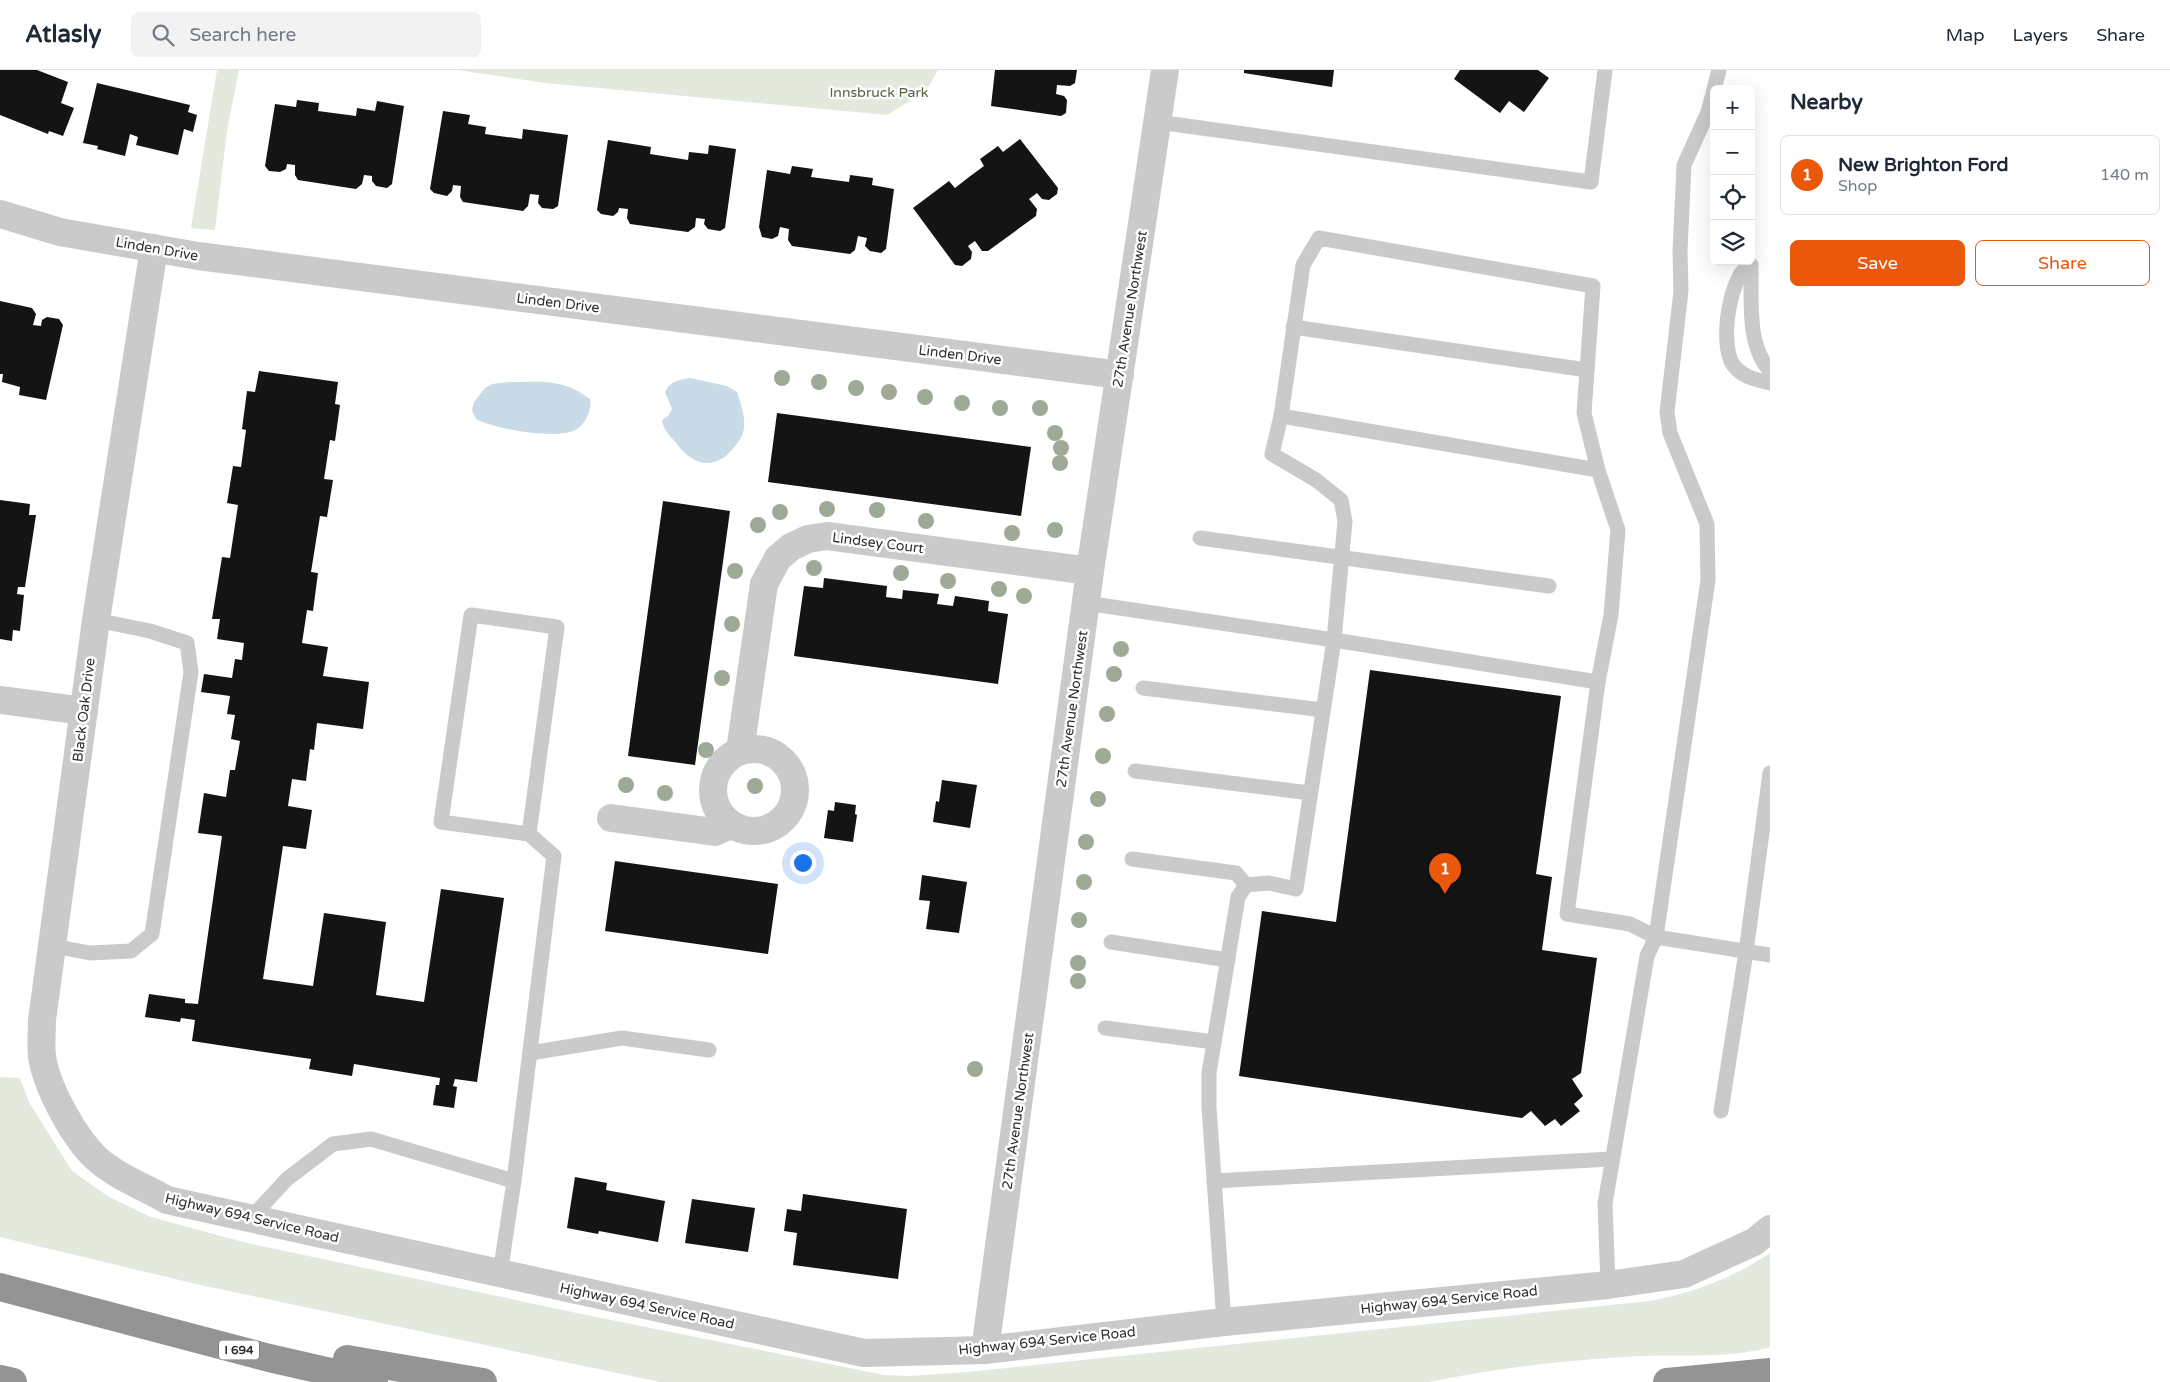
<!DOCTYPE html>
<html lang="en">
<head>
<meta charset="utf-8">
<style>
	body { margin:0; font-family:"Varela Round",sans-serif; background:#f2f2f3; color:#1f2937 }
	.controls { position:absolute; right:15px; top:15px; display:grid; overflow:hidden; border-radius:8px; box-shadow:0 5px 20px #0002 }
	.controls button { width:45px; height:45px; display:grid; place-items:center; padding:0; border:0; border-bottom:1px solid #e0e1e3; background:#fff; color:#1f2937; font:25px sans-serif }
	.you { position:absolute; left:802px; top:792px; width:18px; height:18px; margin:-12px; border:4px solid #fff; border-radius:50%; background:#1a73e8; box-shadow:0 0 0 8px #1a73e833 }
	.badge { display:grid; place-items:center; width:32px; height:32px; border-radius:50%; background:#ea580c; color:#fff; font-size:16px; font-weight:700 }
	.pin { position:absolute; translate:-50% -41px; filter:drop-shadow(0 1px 2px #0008) }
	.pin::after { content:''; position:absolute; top:26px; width:18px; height:15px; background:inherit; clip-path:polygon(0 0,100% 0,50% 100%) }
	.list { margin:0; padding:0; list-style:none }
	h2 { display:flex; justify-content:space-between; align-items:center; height:65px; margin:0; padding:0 20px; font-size:21px }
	h2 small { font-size:16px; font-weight:400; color:#747a83 }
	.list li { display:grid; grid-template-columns:32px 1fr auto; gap:15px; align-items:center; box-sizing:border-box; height:80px; margin:0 10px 10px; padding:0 10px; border:1px solid #e0e1e3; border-radius:8px }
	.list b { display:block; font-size:19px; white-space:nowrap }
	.list p { margin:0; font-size:16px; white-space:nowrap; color:#747a83 }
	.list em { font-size:16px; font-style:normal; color:#747a83 }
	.actions { display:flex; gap:10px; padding:15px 20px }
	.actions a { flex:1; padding:11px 0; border:1px solid #ea580c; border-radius:8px; text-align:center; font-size:18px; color:#ea580c }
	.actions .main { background:#ea580c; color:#fff }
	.icon { flex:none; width:28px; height:28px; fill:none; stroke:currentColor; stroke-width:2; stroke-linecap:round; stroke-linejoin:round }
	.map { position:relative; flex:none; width:1770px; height:1312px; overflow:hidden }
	header { display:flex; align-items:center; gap:30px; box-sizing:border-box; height:70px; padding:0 25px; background:#fff; border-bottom:1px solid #e0e1e3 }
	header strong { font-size:24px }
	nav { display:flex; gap:28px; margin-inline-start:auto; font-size:18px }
	.search { width:350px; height:45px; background:#f2f2f3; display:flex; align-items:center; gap:12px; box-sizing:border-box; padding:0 18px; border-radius:8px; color:#747a83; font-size:19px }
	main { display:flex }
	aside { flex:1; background:#fff }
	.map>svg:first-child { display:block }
	.green { fill:#e3e9dc }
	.water { fill:#cadbe8 }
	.building { fill:#141414 }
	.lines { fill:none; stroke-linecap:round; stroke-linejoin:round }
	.service { stroke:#cacaca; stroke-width:15 }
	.minor { stroke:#cacaca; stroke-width:28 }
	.motorway { stroke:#949494; stroke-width:28 }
	.tree { fill:#9eaa95 }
	.labels { text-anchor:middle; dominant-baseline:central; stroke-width:5; stroke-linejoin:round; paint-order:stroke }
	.shield { fill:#fff; stroke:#6c6c6c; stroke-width:1 }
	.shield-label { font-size:12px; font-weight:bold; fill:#2d2d2d }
	.park-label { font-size:14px; fill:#4f643f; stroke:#fff }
	.street-label { font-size:14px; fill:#2d2d2d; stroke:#fff }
</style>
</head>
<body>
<header>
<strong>Atlasly</strong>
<div class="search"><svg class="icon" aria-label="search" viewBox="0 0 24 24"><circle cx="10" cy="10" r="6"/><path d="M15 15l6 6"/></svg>Search here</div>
<nav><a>Map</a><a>Layers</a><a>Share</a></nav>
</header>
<main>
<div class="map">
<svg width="1770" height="1312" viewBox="0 0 1770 1312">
	<rect width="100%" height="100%" fill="#fff"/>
	<g class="green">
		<path d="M217,0H239L227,61L215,160L191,158Z"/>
		<path d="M457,0H938L926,21L887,45L545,13Z"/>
		<path d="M0,1007L20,1008L29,1032L72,1101L109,1127L151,1147L247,1173L591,1246L884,1305L908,1306L968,1302L1650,1231C1693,1223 1733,1208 1770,1183V1277C1728,1289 1684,1284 1641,1286C1570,1290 1499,1297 1429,1312H660L196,1214L0,1167Z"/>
	</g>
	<g class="water">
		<path d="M690,308L727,316L737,322C741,335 747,350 743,363C741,369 736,375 732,380C712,402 692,394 676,373C670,366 663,359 662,350L668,346L672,339L665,322C670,311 678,310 690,308Z"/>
		<path d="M509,312C542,312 562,308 590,329C592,340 586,353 577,359C559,371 494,359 476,349L472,340L474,332L485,318L492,314Z"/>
	</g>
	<g class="building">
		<path d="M0,0H37L68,12L61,33L74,38L63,66L49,61L48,64L0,45Z"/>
		<path d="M995,0H1077L1075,13L1070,16L1057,15L1056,24L1064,26L1067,30L1066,43L1061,46L991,36Z"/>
		<path d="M1244,0H1334L1332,17L1244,3Z"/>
		<path d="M1460,0H1538L1549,8L1524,42L1509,31L1500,43L1454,9Z"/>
		<path d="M97,13L190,35L188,42L197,45L193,62L184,59L178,85L136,75L138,67L130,64L125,86L97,79L98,76L83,73Z"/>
		<path d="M297,30L319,33L318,41L356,46L357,38L375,41L377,31L404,36L392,114L387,118L376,116L372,111V106L364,105L362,114L356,119L298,110L295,105V95L287,94L286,99L280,102L269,101L265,96L275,34L296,37Z"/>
		<path d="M443,41L470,45L468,54L486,57L485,64L522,69L523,59L568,65L558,136L553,139L542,138L538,133L539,125L530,124L528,136L523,141L463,132L460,127L461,116L453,115L452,121L447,126L434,123L430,119Z"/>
		<path d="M1020,69L1058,118L1057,124L1049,130L1042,129L1037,123L1029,129L1037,139L1036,146L988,181H982L975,171L968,176L972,182L971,189L962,196L955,195L913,138L949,111L955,118L969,107L984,96L980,89L998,76L1003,82Z"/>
		<path d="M608,70L651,77L650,84L688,90L689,82L708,84L709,75L736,79L725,158L720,161L708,159L704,154L705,149L696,148L695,157L688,162L630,154L627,148L628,139L619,138L618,142L613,146L601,144L597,140Z"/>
		<path d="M792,96L813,99L811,107L849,112L850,105L873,108L872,115L894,119L886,179L881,183L870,181L865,176L867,168L858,166L855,180L850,184L792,176L788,170L789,159L780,157L778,166L772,169L762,167L759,157L767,100L790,104Z"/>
		<path d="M0,231L32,238L36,244L33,255L41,256L42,250L47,247L59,249L63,255L46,330L19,325L20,317L2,312L3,304H0Z"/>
		<path d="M259,301L338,312L335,334L340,335L335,371L330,370L324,409L333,410L327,447L320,446L311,502L318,503L313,541L307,540L302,573L328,577L323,606L369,612L363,659L317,653L314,680L310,679L306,711L292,709L288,736L312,740L306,779L283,776L263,909L313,916L324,843L386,852L376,925L424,932L441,819L504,828L477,1012L455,1009L453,1016L457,1017L454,1038L433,1035L436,1015H439L440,1008L354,994L352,1006L309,999L311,989L192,971L195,950L181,948L180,952L145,947L149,924L185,929V933L198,934L222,766L198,763L204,723L226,727L230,700H235L240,671L231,669L235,645L227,644L230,626L201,622L204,604L232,608L235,589L242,590L244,573L217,569L220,549H212L222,487L230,488L238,435L227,433L233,396L241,397L246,360L242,359L247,321L255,322Z"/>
		<path d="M777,343L1031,377L1021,446L768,412Z"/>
		<path d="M0,430L30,434L29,445H36L25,517H18L17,524L24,525L20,561L13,560L12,571L0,569Z"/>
		<path d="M663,431L730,441L695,695L628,686Z"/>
		<path d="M824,508L887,516L886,527L902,529L903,520L939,524L937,534L953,536L955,526L989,531L988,541L1008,544L998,614L794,586L804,516L823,518Z"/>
		<path d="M1370,600L1561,626L1536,804L1552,807L1542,880L1597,888L1581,1003L1572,1009L1583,1026L1574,1034L1580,1041L1561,1056L1555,1049L1545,1056L1531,1041L1522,1048L1239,1006L1262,841L1336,852Z"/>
		<path d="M942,710L977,715L970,758L933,752L936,731L939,732Z"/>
		<path d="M835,732L856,735L855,744L857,745L853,772L824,768L828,740L834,741Z"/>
		<path d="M615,791L778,814L768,884L605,861Z"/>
		<path d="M922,805L967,812L959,863L926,859L930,831L919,830Z"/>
		<path d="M575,1107L607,1113L606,1120L665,1131L658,1172L599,1161L598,1164L567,1158Z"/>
		<path d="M803,1124L907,1139L898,1209L793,1195L797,1163L784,1161L787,1139L801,1141Z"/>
		<path d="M692,1129L755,1138L748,1182L685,1173Z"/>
	</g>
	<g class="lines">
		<g class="service">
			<path d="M1714,19L1719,0"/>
			<path d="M1714,20L1708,42L1684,95L1680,181L1681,221L1667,342L1670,363L1707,454L1708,510L1656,867L1770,885"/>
			<path d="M1158,52L1591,112L1605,0"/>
			<path d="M1751,195C1747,198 1742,201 1740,205C1728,227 1722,268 1731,291C1738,306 1756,310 1770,313"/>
			<path d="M1751,195C1752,228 1746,274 1770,301"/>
			<path d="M1293,257L1587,300"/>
			<path d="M1598,400L1281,346L1303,195L1319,168L1593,216L1584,343L1598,400L1618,460L1611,545L1598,612L1567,844L1630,854L1656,867L1647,886L1605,1134L1608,1215"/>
			<path d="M1200,468L1549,516"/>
			<path d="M1086,533L1334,570L1598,612"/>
			<path d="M1143,618L1323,640"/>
			<path d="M1135,701L1310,723"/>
			<path d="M1132,789L1236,803L1246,815"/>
			<path d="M1111,872L1228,890"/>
			<path d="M53,876L90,883L131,881L152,864L191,602L187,573L150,561L96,550"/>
			<path d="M1105,958L1214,972"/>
			<path d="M530,983L622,968L709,980"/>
			<path d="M1721,1041L1746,882L1770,703"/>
			<path d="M514,1111L554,786L529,764L557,557L471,545L441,752L529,764"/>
			<path d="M1214,1111L1611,1089"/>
			<path d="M250,1149L287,1109L333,1074L371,1069L514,1111L500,1204"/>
			<path d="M1224,1252L1209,1037V1003L1238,827L1246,815L1269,813L1296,819L1334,570L1345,451L1341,430L1316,410L1272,384L1281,346"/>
		</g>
		<g class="minor">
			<path d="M0,144L60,162L198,186L1120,305"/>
			<path d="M154,178L96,550L42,950C42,963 40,979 43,992C49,1021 75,1069 97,1089C116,1106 144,1117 167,1130L864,1283L985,1280L1224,1252L1608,1215L1684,1204L1754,1172L1770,1159"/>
			<path d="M0,630L84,641"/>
			<circle cx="754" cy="720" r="41"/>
			<path d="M740,681L764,514L778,488L791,477L808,469L827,466L1090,501"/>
			<path d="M611,748L715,762L731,755"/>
			<path d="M985,1280L1090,501L1165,0"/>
		</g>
		<g class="motorway">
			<path d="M0,1217L269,1288L374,1312"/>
			<path d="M347,1289L483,1312"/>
			<path d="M0,1309L13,1312"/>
			<path d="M1667,1312L1770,1302"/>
		</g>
	</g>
	<g class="tree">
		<circle cx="782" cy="308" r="8"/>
		<circle cx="819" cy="312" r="8"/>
		<circle cx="856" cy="318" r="8"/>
		<circle cx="889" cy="322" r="8"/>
		<circle cx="925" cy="327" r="8"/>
		<circle cx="962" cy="333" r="8"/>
		<circle cx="1000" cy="338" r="8"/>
		<circle cx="1040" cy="338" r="8"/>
		<circle cx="1055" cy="363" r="8"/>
		<circle cx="1061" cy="378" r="8"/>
		<circle cx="1060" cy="393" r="8"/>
		<circle cx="827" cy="439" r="8"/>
		<circle cx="877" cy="440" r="8"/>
		<circle cx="780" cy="442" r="8"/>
		<circle cx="926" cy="451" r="8"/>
		<circle cx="758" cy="455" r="8"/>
		<circle cx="1055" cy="460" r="8"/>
		<circle cx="1012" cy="463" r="8"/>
		<circle cx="814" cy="498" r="8"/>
		<circle cx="735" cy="501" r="8"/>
		<circle cx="901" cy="503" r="8"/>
		<circle cx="948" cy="511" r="8"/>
		<circle cx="999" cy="519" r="8"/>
		<circle cx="1024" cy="526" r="8"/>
		<circle cx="732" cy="554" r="8"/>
		<circle cx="1121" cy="579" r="8"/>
		<circle cx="1114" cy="604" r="8"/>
		<circle cx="722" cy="608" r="8"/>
		<circle cx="1107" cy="644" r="8"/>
		<circle cx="706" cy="680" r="8"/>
		<circle cx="1103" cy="686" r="8"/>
		<circle cx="626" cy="715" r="8"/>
		<circle cx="755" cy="716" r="8"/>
		<circle cx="665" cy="723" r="8"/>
		<circle cx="1098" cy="729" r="8"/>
		<circle cx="1086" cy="772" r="8"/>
		<circle cx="1084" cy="812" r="8"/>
		<circle cx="1079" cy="850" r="8"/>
		<circle cx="1078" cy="893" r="8"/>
		<circle cx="1078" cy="911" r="8"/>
		<circle cx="975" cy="999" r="8"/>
	</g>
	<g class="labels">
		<rect class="shield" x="219" y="1270.5" width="40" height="19" rx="4"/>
		<g class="shield-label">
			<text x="239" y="1280">I 694</text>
		</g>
		<g class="park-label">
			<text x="879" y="22">Innsbruck Park</text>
		</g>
		<g class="street-label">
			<text transform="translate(157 179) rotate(10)">Linden Drive</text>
			<text transform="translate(558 233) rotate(7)">Linden Drive</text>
			<text transform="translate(1130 239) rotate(-81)">27th Avenue Northwest</text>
			<text transform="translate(960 285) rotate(7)">Linden Drive</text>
			<text transform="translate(878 473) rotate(7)">Lindsey Court</text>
			<text transform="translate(1072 639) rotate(-82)">27th Avenue Northwest</text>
			<text transform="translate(84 640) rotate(-83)">Black Oak Drive</text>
			<text transform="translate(1018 1041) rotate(-82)">27th Avenue Northwest</text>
			<text transform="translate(252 1148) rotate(13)">Highway 694 Service Road</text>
			<text transform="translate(1449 1230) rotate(-6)">Highway 694 Service Road</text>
			<text transform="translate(647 1236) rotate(12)">Highway 694 Service Road</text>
			<text transform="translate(1047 1271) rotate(-6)">Highway 694 Service Road</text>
		</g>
	</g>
</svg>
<div class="controls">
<button>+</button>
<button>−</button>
<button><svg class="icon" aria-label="locate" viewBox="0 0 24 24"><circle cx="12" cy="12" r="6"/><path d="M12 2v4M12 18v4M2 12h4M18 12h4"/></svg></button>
<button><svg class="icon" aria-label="layers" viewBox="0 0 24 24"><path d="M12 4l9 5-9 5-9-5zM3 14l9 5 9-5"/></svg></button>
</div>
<div class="you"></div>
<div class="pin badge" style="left:1445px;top:824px">1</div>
</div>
<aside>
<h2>Nearby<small></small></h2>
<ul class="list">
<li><span class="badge">1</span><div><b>New Brighton Ford</b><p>Shop</p></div><em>140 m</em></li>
</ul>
<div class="actions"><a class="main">Save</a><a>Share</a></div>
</aside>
</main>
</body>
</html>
